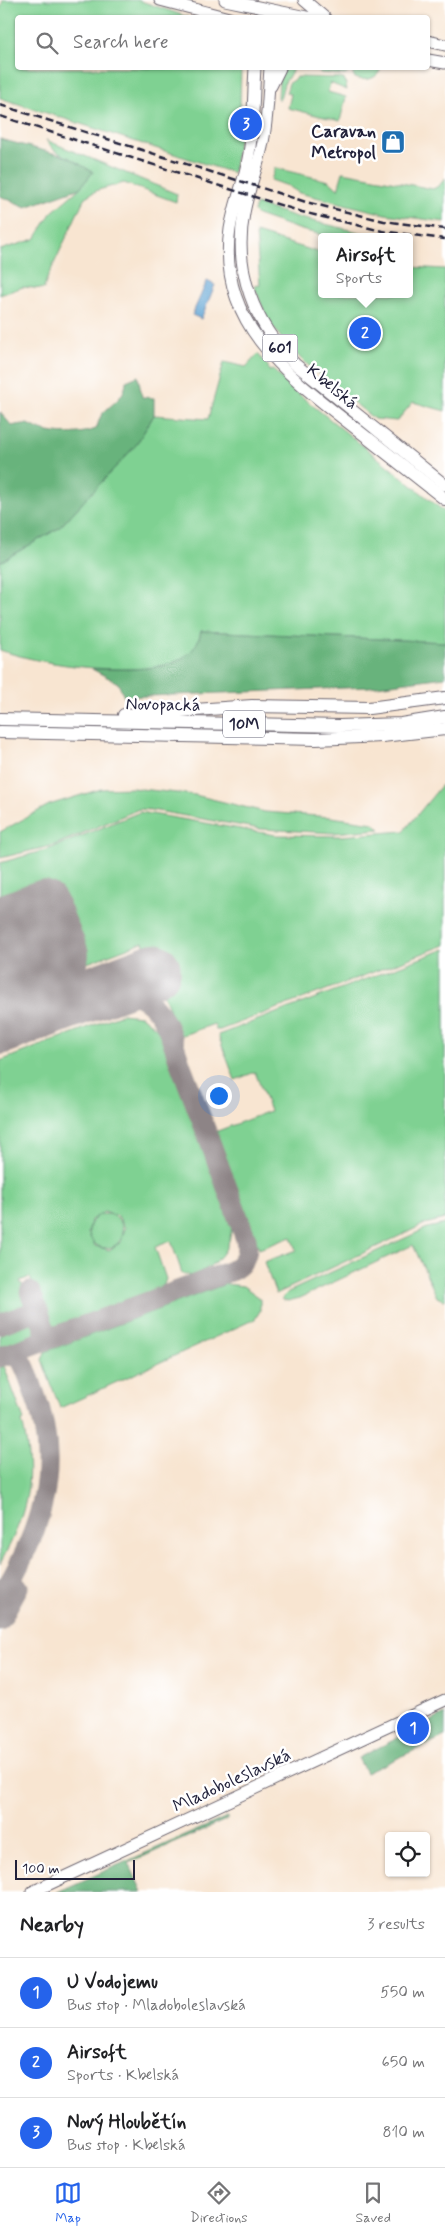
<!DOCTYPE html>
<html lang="en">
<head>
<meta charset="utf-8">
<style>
	body { margin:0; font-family:Mynerve,sans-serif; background:#f2f2f2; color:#202124 }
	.controls { position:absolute; right:15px; bottom:15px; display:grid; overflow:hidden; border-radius:5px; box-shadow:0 1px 4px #0004 }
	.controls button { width:45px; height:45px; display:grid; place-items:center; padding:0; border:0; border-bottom:1px solid #e0e0e0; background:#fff; color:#202124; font:25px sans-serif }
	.scale { position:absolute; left:15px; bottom:12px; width:120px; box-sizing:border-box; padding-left:5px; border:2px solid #22223b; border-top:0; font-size:14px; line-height:18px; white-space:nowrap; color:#22223b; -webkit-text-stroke:4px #fff; paint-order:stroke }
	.you { position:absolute; left:218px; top:1095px; width:18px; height:18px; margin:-12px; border:4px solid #fff; border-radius:50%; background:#1a73e8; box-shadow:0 0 0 8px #1a73e833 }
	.badge { display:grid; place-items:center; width:32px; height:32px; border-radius:50%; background:#2563eb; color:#fff; font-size:16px; font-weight:700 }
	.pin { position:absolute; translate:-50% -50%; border:2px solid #fff; box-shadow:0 1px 5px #0006 }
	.popup { position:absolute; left:318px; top:233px; width:95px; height:65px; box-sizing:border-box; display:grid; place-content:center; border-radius:5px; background:#fff; filter:drop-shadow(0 1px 4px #0005); font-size:16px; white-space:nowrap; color:#757577 }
	.popup b { font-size:19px; color:#202124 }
	.popup::after { content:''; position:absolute; left:50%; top:100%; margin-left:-10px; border:10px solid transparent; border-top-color:#fff }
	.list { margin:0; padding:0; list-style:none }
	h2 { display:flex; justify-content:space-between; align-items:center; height:65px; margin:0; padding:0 20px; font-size:21px }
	h2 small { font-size:16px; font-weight:400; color:#757577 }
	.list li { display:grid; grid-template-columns:32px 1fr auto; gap:15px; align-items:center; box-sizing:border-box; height:70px; padding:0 20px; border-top:1px solid #e0e0e0 }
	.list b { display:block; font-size:19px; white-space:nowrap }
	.list p { margin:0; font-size:16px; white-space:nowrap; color:#757577 }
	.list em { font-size:16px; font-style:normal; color:#757577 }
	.icon { flex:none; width:28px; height:28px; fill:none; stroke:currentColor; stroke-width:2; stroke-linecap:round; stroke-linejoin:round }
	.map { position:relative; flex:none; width:445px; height:1892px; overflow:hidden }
	.search { position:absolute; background:#fff; box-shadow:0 1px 4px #0004; left:15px; right:15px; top:15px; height:55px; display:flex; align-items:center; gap:12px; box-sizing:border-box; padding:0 18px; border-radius:5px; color:#757577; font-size:19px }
	.sheet { height:275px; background:#fff }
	nav { display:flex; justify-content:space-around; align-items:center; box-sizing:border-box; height:70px; border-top:1px solid #e0e0e0; background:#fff; font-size:14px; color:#757577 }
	nav a { display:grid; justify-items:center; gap:2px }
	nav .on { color:#2563eb }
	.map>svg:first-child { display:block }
	.green { fill:#7fd192; stroke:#507a66; fill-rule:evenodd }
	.forest { fill:#67b37c; stroke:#446a5c }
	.water { fill:#5da2d2; stroke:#406286 }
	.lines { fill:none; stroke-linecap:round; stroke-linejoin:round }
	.taxiway { stroke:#8d8486; stroke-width:21 }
	.runway { stroke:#8d8486; stroke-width:54 }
	.major-casing { stroke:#6d6670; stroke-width:13 }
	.highway-casing { stroke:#6d6670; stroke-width:14 }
	.major { stroke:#fff; stroke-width:11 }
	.highway { stroke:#fff; stroke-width:12 }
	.rail { stroke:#22223b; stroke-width:2.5; stroke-dasharray:8 4; stroke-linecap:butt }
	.labels { text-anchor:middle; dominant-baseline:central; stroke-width:5; stroke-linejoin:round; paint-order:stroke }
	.shield { fill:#fff; stroke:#646476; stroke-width:1 }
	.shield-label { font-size:16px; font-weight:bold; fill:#22223b }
	.poi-label { font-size:18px; font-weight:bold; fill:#22223b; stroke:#fff; text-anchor:end }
	.street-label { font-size:18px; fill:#22223b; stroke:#fff }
</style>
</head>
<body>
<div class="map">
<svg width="445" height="1892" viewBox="0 0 445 1892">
	<rect width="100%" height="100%" fill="#fff"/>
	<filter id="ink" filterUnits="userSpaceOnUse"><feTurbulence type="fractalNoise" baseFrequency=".02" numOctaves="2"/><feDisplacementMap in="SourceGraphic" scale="10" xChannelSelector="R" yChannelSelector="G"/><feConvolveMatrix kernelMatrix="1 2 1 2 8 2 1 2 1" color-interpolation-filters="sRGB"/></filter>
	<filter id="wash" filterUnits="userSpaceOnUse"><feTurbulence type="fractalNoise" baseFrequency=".0096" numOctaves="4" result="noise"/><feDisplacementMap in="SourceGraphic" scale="20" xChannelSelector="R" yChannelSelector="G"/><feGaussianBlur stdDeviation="1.12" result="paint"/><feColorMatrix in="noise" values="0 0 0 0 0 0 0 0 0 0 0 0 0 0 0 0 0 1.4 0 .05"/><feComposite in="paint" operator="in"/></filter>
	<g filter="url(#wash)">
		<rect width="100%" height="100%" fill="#f8e5d1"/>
		<g class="green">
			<path d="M3,0H138L188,17L18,18V68H241L239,139L233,173L0,98V10Z"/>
			<path d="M284,68H294L284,84L280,99H278L279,80Z"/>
			<path d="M313,68H347L348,73L345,75L321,73Z"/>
			<path d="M350,68H380V71C375,80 364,81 355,78Z"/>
			<path d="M297,77L340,78L345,80L347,90L330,83L328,92L346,97L340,121L288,108L291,94L286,93L289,83Z"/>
			<path d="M46,140L177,194L176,202L124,183L98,190L85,197L46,281L44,289L23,287L0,295V250L35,239L51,213L80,188L93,172L54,150Z"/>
			<path d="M275,168L329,181L338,189L343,172L433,189L440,185L445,178V222L385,214L299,193L288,186L271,180Z"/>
			<path d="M256,204L300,218L379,237H331L301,230L257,215L254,212Z"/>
			<path d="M256,233L321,253V294H409V267L445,269V411L413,402L397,421L374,419L303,361L282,339L268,320L254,286L260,285Z"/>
			<path d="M258,354L268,366L269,371L273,370L301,396L445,512V642L201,631C198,643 195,652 183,658C145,680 41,665 0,650V562L59,528L136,445L154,415L208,419L224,362L246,367Z"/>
			<path d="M445,781V945L220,1030H216L214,1024L180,1036L143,942L0,996V863L49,849L140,812L276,835L340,836L404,831Z"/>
			<path d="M132,788L195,795L265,812L331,817L374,823L380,829L333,833L261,829L151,810L139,809L55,845L0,858V832L49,805L101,789Z"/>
			<path d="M445,949V1219L425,1224L276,1294L264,1262L296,1250L291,1237L259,1249L215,1132L270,1111L255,1072L235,1080L218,1035Z"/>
			<path d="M122,1014L141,1016L159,1030L232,1223C231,1251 216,1267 190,1276L182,1273L171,1241L155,1247L166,1279L163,1287L49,1329L30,1277L20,1281L34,1308L0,1321V1061ZM104,1212L118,1216L125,1228L121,1242L109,1250L95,1246L88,1233L91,1220Z"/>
			<circle cx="106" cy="1231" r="17"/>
			<path d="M445,1224V1299L443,1300L437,1297L413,1245L300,1298L288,1301L281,1299L288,1292L427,1228Z"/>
			<path d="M226,1284L243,1286L260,1298V1311L255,1319L60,1408L42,1360L45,1352Z"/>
			<path d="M29,1317L30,1319L34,1317L43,1332L0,1348V1328Z"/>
			<path d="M4,1366L24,1420L22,1421C36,1479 28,1512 0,1564V1368Z"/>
		</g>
		<g class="forest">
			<path d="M0,139L68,157L93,172L80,188L26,207L0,196Z"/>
			<path d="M138,376L142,397L154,398V415L136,445L59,528L0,562V412L12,426C35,420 30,429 49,432C63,435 82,434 96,429C98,425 99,418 102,414C111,404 126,397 126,381Z"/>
			<path d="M201,631L445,642V677L369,687L124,697L118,683L92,669C127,668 192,677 201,631Z"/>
			<path d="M445,1714V1736L366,1773L358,1758Z"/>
			<path d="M227,1817L228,1819L129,1863L142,1892H57Z"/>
		</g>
		<path class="water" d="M207,281L215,285L201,319L192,315Z"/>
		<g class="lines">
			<g class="taxiway">
				<path d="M30,1292L38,1310"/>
				<path d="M0,1324L38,1310L48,1339"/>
				<path d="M0,1357L231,1271C244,1264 249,1254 246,1239C225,1183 205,1127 183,1071C175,1051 170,1024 155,1008C141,993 122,989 102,991L29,1019"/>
				<path d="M0,1598C41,1533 63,1467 34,1392C30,1381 27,1369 21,1360L16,1356L6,1355"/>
				<path d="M0,1620L18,1587"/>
			</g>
			<g class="runway">
				<path d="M0,923L42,907L62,955L0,978"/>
				<path d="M0,1028L154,970"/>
			</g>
		</g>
	</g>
	<g filter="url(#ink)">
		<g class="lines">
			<defs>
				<g id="major">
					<path d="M160,0L229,18"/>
					<path d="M225,0L311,18"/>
					<path d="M304,0L325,18"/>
					<path d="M428,41L445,45"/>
					<path d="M428,60L445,63"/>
					<path d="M255,68C253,98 254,129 248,159C244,182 234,205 230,229C215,330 300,384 369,439"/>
					<path d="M270,68C268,94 268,121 262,147C257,169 248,190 244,213C233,270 254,324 295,364L445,485"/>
					<path d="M271,86L280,68"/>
					<path d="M32,1892L445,1700"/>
				</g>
				<g id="highway">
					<path d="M369,439L445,499"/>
					<path d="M124,715L252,706L369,708L445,698"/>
					<path d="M0,719L340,726L401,724L445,717"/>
					<path d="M0,732L316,739L382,736L445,729"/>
				</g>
			</defs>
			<use href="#major" class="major-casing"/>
			<use href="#highway" class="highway-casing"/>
			<use href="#major" class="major"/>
			<use href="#highway" class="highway"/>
			<g class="rail">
				<path d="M0,105L306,202L384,221L445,229"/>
				<path d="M0,116L302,212L382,231L445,239"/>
			</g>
		</g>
	</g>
	<defs>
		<symbol id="shop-square" viewBox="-11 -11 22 22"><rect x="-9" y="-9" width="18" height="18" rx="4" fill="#1f6fb2" stroke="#fff"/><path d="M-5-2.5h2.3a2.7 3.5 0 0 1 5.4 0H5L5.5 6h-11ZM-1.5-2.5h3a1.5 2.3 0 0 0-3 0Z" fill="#fff"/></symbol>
	</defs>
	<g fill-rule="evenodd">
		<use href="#shop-square" x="379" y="128" width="28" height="28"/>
	</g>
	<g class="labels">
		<g class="shield">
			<rect x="262.5" y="334.5" width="35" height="27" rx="4"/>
			<rect x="223" y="710.5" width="42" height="27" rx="4"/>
		</g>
		<g class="shield-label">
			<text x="280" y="348">601</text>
			<text x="244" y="724">10M</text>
		</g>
		<g class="poi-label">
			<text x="376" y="132">Caravan<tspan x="376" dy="21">Metropol</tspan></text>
		</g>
		<g class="street-label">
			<text transform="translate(332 387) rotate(39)">Kbelská</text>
			<text transform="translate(163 705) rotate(1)">Novopacká</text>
			<text transform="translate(232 1781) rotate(-25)">Mladoboleslavská</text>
		</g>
	</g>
</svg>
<div class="controls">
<button><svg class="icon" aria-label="locate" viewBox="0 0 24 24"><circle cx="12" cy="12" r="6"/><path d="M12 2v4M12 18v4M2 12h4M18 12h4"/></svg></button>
</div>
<div class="scale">100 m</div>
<div class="you"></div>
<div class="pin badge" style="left:413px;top:1728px">1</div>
<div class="pin badge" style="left:365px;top:333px">2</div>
<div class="popup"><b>Airsoft</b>Sports</div>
<div class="pin badge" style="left:246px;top:124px">3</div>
<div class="search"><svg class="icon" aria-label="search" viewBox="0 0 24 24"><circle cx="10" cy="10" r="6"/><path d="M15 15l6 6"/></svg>Search here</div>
</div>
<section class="sheet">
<h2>Nearby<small>3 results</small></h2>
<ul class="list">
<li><span class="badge">1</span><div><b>U Vodojemu</b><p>Bus stop · Mladoboleslavská</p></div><em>550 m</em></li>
<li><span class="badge">2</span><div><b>Airsoft</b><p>Sports · Kbelská</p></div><em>650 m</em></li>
<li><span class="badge">3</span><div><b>Nový Hloubětín</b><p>Bus stop · Kbelská</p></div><em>810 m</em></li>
</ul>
</section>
<nav>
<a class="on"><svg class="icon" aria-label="map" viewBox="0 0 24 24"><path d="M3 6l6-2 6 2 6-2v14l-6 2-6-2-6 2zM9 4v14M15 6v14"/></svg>Map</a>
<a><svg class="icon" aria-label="directions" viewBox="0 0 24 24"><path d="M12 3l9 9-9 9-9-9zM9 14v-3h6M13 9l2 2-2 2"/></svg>Directions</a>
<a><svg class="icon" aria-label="saved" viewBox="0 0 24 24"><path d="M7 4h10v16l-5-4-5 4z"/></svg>Saved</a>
</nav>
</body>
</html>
